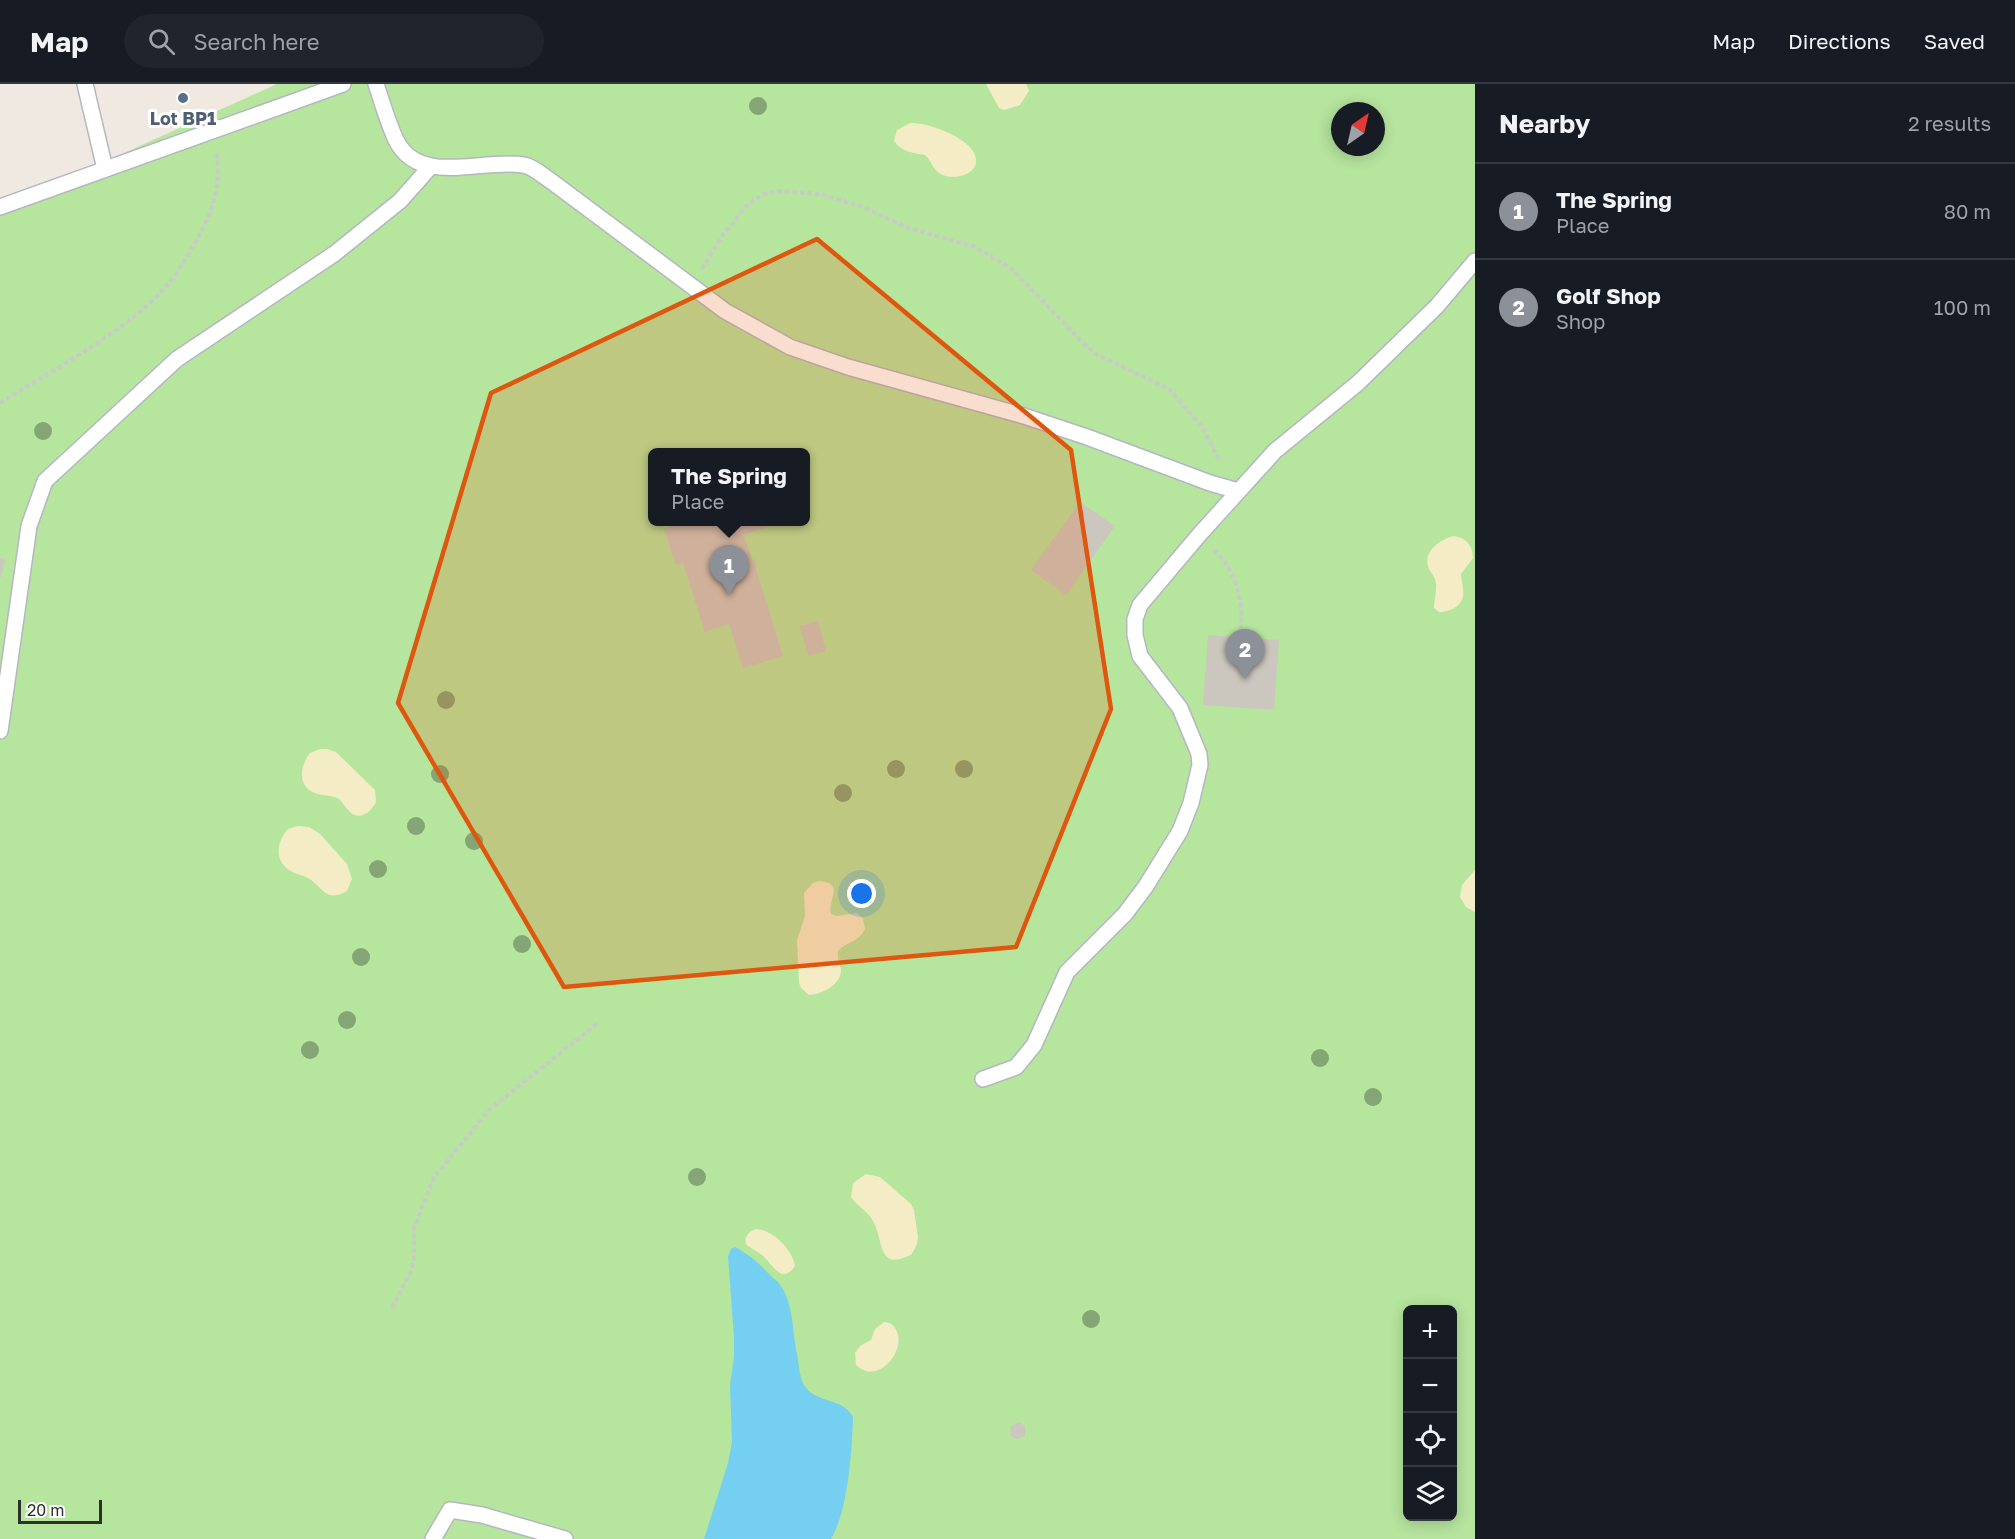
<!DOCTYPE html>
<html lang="en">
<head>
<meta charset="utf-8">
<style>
	body { margin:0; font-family:"Golos Text",sans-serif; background:#20242c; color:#f1f3f6 }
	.controls { position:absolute; right:18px; bottom:18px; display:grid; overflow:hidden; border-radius:9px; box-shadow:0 3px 15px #0003 }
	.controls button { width:54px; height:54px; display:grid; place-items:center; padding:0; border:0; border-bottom:2px solid #363941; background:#171b24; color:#f1f3f6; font:30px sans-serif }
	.compass { position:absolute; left:1331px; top:18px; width:54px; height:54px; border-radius:50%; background:#171b24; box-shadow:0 3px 15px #0003; rotate:34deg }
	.scale { position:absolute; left:18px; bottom:15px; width:84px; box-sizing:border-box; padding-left:6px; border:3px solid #2e2e2e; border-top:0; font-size:16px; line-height:21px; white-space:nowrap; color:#2e2e2e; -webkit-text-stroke:4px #fff; paint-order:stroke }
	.you { position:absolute; left:862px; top:810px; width:21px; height:21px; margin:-15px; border:4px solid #fff; border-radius:50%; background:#1a73e8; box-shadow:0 0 0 9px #1a73e833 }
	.badge { display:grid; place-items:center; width:39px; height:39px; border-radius:50%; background:#8c9099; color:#fff; font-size:20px; font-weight:700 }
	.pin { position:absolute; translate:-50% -50px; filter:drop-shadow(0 2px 3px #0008) }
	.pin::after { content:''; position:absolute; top:32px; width:21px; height:18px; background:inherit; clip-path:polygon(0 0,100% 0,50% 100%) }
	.popup { position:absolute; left:648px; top:364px; width:162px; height:78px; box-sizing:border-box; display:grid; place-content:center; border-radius:9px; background:#171b24; filter:drop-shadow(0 2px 4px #0005); font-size:20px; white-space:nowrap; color:#9ea1a6 }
	.popup b { font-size:22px; color:#f1f3f6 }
	.popup::after { content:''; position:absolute; left:50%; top:100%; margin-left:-12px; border:12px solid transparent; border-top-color:#171b24 }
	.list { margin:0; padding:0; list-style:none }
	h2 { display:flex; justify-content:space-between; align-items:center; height:78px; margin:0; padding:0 24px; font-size:26px }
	h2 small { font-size:20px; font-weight:400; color:#9ea1a6 }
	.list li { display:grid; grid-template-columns:39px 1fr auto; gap:18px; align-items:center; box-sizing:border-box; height:96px; padding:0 24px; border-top:2px solid #363941 }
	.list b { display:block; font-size:22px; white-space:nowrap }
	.list p { margin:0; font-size:20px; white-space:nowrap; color:#9ea1a6 }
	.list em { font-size:20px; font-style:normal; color:#9ea1a6 }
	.icon { flex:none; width:33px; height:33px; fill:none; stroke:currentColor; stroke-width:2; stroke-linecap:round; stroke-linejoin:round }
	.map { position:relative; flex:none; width:1475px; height:1455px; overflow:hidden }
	header { display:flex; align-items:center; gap:36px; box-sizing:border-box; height:84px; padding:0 30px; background:#171b24; border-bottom:2px solid #363941 }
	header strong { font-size:28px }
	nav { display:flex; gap:33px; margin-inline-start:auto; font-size:21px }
	.search { width:420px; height:54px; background:#20242c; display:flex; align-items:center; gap:15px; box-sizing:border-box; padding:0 21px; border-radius:33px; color:#9ea1a6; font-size:22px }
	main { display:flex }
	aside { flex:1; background:#171b24 }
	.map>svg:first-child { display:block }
	.green { fill:#b6e59e; fill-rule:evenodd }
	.sand { fill:#f3ecc5 }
	.water { fill:#75cff0 }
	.building { fill:#cbc7bf }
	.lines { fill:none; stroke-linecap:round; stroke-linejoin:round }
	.lane-casing { stroke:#b4b7c1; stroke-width:18 }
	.path { stroke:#c9c9c9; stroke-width:4; stroke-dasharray:4.5 3; stroke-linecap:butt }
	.lane { stroke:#fff; stroke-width:15 }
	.tree { fill:#84a574 }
	.marked { fill:#df570e; fill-opacity:0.2; stroke:#df570e; stroke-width:4.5; stroke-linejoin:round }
	.service-dot { fill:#5c6f8a; stroke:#fff; stroke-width:2 }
	.labels { text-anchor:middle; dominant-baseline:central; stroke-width:6; stroke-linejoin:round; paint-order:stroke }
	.service-label { font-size:18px; font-weight:bold; fill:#4e5e75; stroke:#fff }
</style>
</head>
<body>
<header>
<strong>Map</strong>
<div class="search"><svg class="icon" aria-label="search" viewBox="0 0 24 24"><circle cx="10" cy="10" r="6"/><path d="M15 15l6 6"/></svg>Search here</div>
<nav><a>Map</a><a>Directions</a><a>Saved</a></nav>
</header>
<main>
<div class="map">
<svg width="1475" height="1455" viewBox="0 0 1475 1455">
	<rect width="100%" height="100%" fill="#efe9e1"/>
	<path class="green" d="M277,0H1475V1455H0V125ZM1340,27H1376V63H1340ZM652,368H806V438H652ZM1408,1226H1452V1432H1408Z"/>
	<g class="sand">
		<path d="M986,0H1026L1029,7L1020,21L1004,26L999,24Z"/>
		<path d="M910,39C927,38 969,53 975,71C982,91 952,98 939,89C932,84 931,76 925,71C913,69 902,68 894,57L897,46Z"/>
		<path d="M1453,452C1465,453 1473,461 1473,474L1461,490C1461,495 1463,500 1463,505C1466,520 1452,528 1439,528L1434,524C1434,515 1438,504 1435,495C1433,490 1429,487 1428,482C1424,466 1440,456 1453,452Z"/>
		<path d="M320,665H327L336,668L375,706L376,718C371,728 360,737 350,728C345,724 343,717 337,714C331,711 324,712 318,710C297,705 299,683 310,669Z"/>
		<path d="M298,742L309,743L320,750L347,780L352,795L347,807C324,820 323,801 306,793C300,790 294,790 289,786C274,776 277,757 288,745Z"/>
		<path d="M1475,786V828L1466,823L1460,813L1462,801Z"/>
		<path d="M819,797C846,799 827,816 831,830L837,832L857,829L863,835L865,845C859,858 846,858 838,867C837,874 840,880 841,886C842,900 821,911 809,911L801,904L799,899L797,856L805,832L804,809L813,799Z"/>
		<path d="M866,1090L880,1093L911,1120L914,1126L918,1153L917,1160L912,1170C877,1189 884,1156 873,1137C868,1127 857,1122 851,1113L853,1099Z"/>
		<path d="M756,1145C773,1146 792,1165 795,1182C781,1202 772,1179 762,1171C757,1167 751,1165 746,1160C744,1153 749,1147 756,1145Z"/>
		<path d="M884,1238L890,1239C915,1257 880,1305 856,1281L855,1269L860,1262L871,1256L875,1245Z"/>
	</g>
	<path class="water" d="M735,1163C748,1170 758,1178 768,1189C771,1193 775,1195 778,1198C794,1217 792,1247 797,1270C799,1280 799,1292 804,1301C815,1320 843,1313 853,1333C852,1367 848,1427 831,1455H704L728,1379L732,1358L730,1301L734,1273V1253L728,1172L731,1165Z"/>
	<g class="building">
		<path d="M1080,418L1115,442L1066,511L1031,486Z"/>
		<path d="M688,438H772L773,441L744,451L752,476H755L756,481L755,482L783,572L743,584L729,540L705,548L683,479L676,481L664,445Z"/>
		<path d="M0,474L5,475L1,493H0Z"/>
		<path d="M818,537L826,567L808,572L800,542Z"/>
		<path d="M1208,551L1279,556L1274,626L1203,621Z"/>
		<path d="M1019,1338L1025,1342V1352L1016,1355L1010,1351L1011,1342Z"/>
	</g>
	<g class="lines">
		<defs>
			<g id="lane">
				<path d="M85,0L105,85"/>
				<path d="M376,0C382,18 388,39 396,56C419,103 483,74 523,81C532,82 542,91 551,97L725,227L790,263L848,283L1024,332L1087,353L1210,399L1238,407"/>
				<path d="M0,123L343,0"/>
				<path d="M0,647L29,442L45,397L177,275L334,170L400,117L431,82"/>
				<path d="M983,995L1016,983L1034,961L1067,888L1125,830L1146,802L1180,747L1191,719L1200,681L1199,670L1180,624L1140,572L1135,551V535L1140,521L1199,451L1275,367L1358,299L1437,222L1475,177"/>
				<path d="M433,1455L450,1426L482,1431L565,1455"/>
			</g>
		</defs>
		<use href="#lane" class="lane-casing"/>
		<g class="path">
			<path d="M702,185L722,152L749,119L764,110L778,107L820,110L863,123L906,143L975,163L1012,185L1083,259L1096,270L1169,305L1203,344L1220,378"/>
			<path d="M0,319C55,284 129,247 171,197C180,186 186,173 193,162C212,131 222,103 216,67"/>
			<path d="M1214,466C1237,488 1243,516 1241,546"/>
			<path d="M392,1224L411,1187L414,1175V1144L434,1093L490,1025L598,939"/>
		</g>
		<use href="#lane" class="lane"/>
	</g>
	<g class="tree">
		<circle cx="758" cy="22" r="9"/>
		<circle cx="43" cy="347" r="9"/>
		<circle cx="446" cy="616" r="9"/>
		<circle cx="896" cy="685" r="9"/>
		<circle cx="964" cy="685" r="9"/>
		<circle cx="440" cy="690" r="9"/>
		<circle cx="843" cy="709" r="9"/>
		<circle cx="416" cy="742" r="9"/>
		<circle cx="474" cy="757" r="9"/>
		<circle cx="378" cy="785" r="9"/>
		<circle cx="522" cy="860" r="9"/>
		<circle cx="361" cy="873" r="9"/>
		<circle cx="347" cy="936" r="9"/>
		<circle cx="310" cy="966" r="9"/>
		<circle cx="1320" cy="974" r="9"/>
		<circle cx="1373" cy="1013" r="9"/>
		<circle cx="697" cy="1093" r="9"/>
		<circle cx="1091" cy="1235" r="9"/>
	</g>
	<path class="marked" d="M817,155L1071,366L1111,625L1016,863L564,903L398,619L491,309Z"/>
	<circle class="service-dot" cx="183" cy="14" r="6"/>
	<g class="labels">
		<g class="service-label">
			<text x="183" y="34">Lot BP1</text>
		</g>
	</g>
</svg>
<div class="controls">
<button>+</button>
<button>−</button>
<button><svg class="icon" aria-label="locate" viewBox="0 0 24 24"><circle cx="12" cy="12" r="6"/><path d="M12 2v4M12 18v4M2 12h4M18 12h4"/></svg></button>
<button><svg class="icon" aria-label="layers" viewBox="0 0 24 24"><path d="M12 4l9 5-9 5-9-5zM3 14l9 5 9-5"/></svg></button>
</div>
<svg class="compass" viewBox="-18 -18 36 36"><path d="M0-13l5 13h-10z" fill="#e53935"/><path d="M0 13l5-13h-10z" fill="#9ea1a6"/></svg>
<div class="scale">20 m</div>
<div class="you"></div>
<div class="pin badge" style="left:729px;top:511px">1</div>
<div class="popup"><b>The Spring</b>Place</div>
<div class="pin badge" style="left:1245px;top:595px">2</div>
</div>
<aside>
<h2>Nearby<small>2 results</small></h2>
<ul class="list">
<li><span class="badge">1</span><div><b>The Spring</b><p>Place</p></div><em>80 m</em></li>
<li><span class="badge">2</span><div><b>Golf Shop</b><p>Shop</p></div><em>100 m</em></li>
</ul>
</aside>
</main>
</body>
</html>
